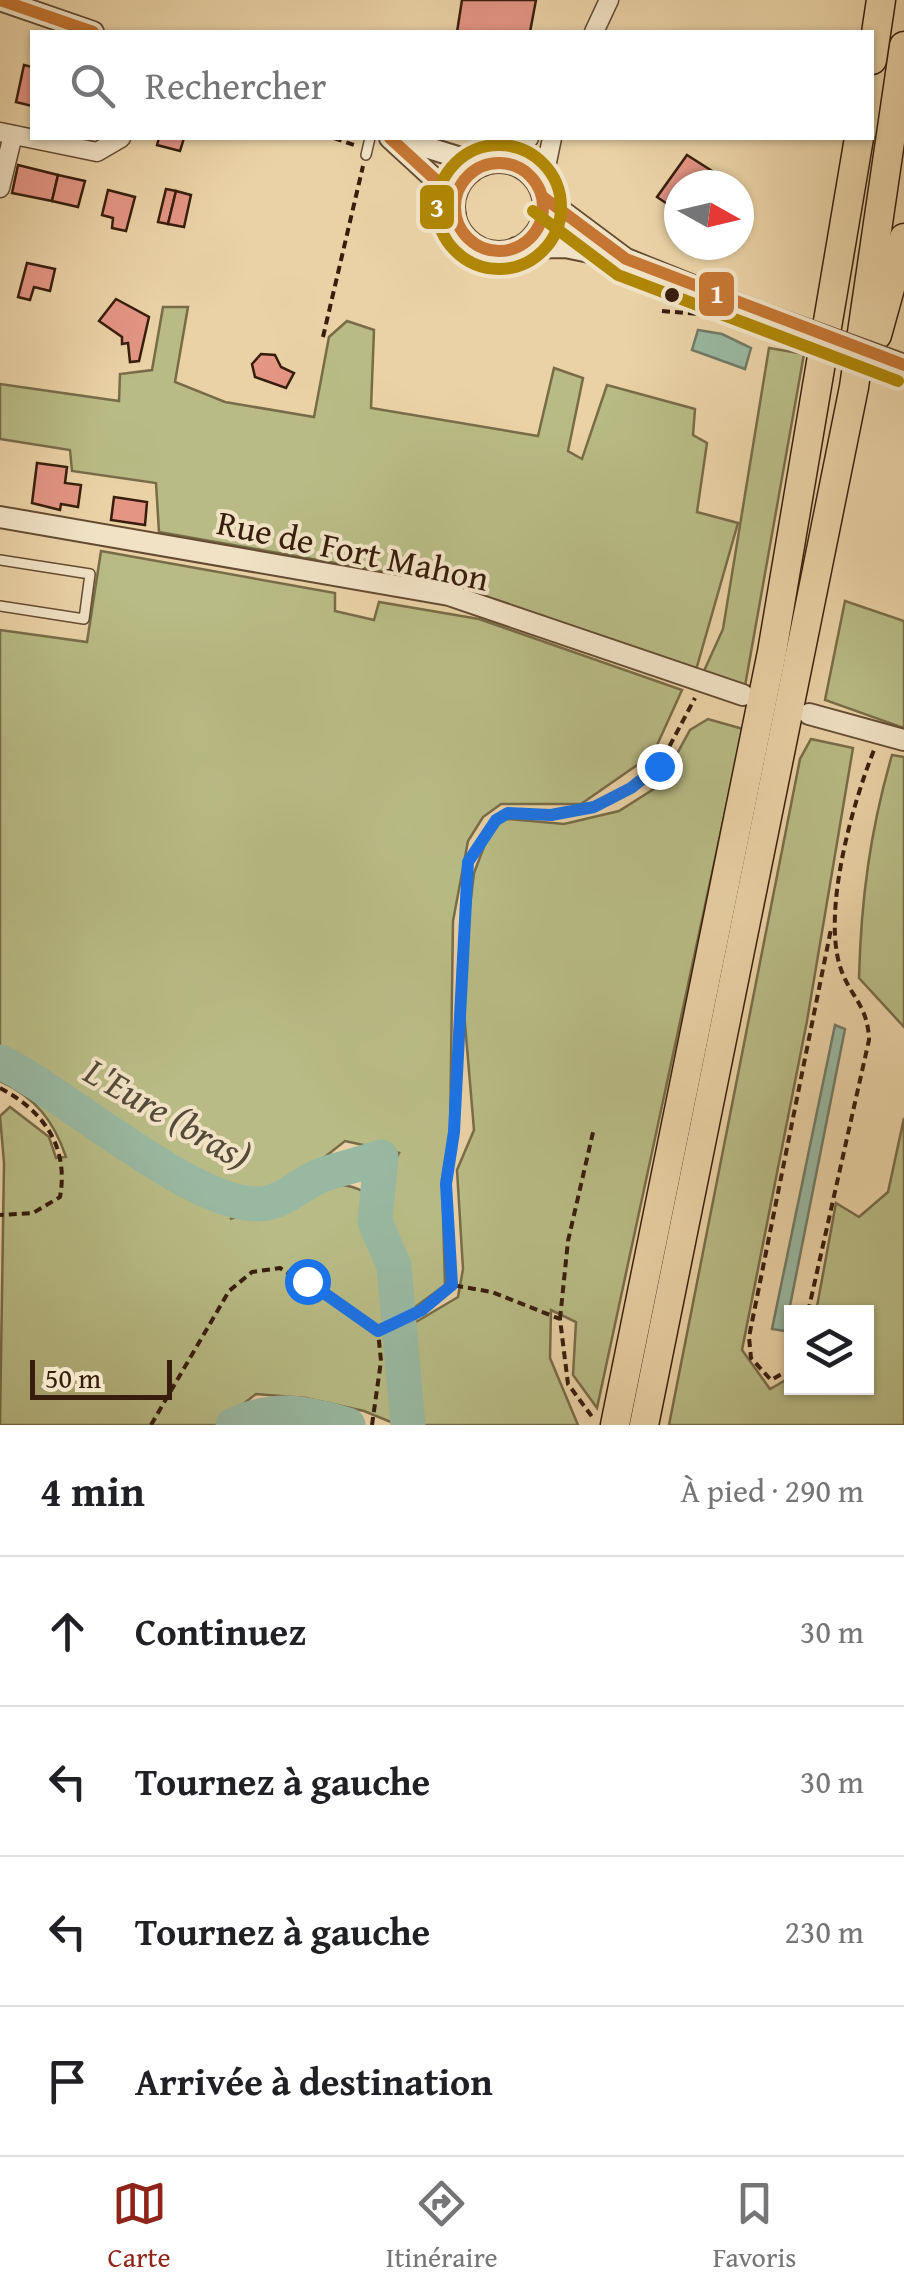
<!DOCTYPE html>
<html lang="fr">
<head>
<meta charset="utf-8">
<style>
	body { margin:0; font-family:"Gentium Book Plus",serif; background:#f2f2f2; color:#202124 }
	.controls { position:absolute; right:30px; bottom:30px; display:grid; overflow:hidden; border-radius:0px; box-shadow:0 2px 8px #0004 }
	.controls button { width:90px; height:90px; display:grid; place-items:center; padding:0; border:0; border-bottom:2px solid #e0e0e0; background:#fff; color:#202124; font:50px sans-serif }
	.compass { position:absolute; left:664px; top:170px; width:90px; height:90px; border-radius:50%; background:#fff; box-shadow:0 2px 8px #0004; rotate:98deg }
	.scale { position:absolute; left:30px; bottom:25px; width:142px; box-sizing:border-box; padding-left:10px; border:5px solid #371e0c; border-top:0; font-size:28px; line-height:35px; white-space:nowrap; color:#371e0c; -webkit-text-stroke:8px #f1e2c5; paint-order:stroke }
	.stop { position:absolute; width:30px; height:30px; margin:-22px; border:8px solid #1a73e8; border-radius:50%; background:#fff }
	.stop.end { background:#1a73e8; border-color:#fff; box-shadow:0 2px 10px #0008 }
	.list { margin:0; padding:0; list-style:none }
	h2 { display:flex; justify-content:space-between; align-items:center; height:130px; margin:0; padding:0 40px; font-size:42px }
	h2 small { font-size:32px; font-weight:400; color:#757577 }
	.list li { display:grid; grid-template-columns:65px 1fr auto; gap:30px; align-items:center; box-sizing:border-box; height:150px; padding:0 40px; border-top:2px solid #e0e0e0 }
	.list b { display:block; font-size:38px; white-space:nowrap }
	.list em { font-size:32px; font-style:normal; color:#757577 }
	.icon { flex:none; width:55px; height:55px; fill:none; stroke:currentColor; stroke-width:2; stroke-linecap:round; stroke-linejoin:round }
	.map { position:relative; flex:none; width:904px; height:1425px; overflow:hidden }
	.search { position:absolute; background:#fff; box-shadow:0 2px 8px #0004; left:30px; right:30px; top:30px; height:110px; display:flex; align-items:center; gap:25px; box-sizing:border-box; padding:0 35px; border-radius:0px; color:#757577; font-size:38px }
	.sheet { height:730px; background:#fff }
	nav { display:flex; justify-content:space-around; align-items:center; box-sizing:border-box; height:140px; border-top:2px solid #e0e0e0; background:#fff; font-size:28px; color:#757577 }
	nav a { display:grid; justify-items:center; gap:5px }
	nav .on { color:#8f2418 }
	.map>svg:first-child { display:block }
	.green { fill:#b8bb85; stroke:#786c48; stroke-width:2.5; fill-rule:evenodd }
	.water { fill:#99b8a1; stroke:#727a65; stroke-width:2.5 }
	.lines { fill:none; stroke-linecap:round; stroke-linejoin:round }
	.river { stroke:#99b8a1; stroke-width:35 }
	.building { fill:#e49584; stroke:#371e0c; stroke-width:2.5 }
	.service-casing { stroke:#644b32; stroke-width:12 }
	.minor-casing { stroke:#644b32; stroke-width:21 }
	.tertiary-casing { stroke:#644b32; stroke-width:24 }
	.primary-casing { stroke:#371e0c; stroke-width:31 }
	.path { stroke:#371e0c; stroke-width:4; stroke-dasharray:8 5; stroke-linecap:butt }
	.service { stroke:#f1e2c5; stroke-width:9 }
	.minor { stroke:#f1e2c5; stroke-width:18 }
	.tertiary { stroke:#f1e2c5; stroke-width:20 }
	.primary { stroke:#ead2a6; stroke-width:28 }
	.tertiary-bridge-casing { stroke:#644b32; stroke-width:24; stroke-linecap:butt }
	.tertiary-bridge { stroke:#f1e2c5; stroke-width:20 }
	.bus-1-casing { stroke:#f1e2c5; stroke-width:20 }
	.bus-2-casing { stroke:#f1e2c5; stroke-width:20 }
	.bus-1 { stroke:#c57632; stroke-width:12 }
	.bus-2 { stroke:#af8605; stroke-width:12 }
	.route { stroke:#1a73e8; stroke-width:12 }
	.bus-dot { fill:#371e0c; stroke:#f1e2c5; stroke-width:4 }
	.labels { text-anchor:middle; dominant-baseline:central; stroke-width:8; stroke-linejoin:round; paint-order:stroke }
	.street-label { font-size:35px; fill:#371e0c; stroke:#f1e2c5 }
	.water-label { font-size:38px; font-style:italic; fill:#544c39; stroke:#f1e2c5 }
	.line-badge { stroke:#f1e2c5; stroke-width:4 }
	.badge-label { font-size:28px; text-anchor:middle; font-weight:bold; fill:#fff }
</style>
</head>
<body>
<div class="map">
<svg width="904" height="1425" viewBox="0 0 904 1425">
	<rect width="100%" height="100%" fill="#ead2a6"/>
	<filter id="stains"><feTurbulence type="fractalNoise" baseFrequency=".002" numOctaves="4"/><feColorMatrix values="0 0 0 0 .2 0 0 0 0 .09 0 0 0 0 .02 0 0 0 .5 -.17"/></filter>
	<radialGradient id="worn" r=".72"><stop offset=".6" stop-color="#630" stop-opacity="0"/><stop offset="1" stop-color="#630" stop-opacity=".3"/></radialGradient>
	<g class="green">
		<path d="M163,307H188L175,382L225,402L314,417L329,337L347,321L374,330L371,408L538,436L554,368L583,378L568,451L582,459L607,385L695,409L693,435L707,443L697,512L738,523L694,677L443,582L159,532L156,483L72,471L70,450L0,439V384L119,401L120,374L152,370Z"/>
		<path d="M769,348L804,354L745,686L704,671L723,629Z"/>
		<path d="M101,551L335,593V611L374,620L379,602L479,619L682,690L653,754L581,804H501L483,817L468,841L453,921L450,1132L442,1179L445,1285L415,1307L416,1322L458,1297L463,1269L457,1170L474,1130L464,1012L466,939L474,873L488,836L498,822L508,819L564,824L619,811L660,785L690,730L708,719L743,729L597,1408L573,1375L576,1322L551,1310L550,1358L578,1425H398L364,1411L306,1398L256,1394L216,1425H0L4,1163L0,1116L10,1107L49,1137L56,1158L66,1157C54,1121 35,1097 0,1081V630L87,642ZM345,1141L399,1153L377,1201C333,1161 278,1206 230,1219L284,1189Z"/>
		<path d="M845,601L904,621V728L825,700Z"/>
		<path d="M811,739L853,748L807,1021L742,1350L770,1389L791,1377L792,1388H866V1312H816L836,1203L859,1217L888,1192L904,1118V1425H669L800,759Z"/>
		<path d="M892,755L904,757V1027L859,978C861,900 870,831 892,755Z"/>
	</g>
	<g class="water">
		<path d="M698,330L722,334L751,348L745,369L692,350Z"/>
		<path d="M835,1025L845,1029L785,1331L772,1329Z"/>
	</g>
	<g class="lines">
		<g class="river">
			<path d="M0,1062C63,1091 204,1217 268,1203C287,1199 303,1182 322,1175C342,1168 362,1164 381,1157L375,1222L394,1266L408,1425"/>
			<path d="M233,1425C276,1406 304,1412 348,1425"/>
		</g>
	</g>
	<g class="building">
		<path d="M462,0H536L530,32H457Z"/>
		<path d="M24,65L32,67V106L16,102Z"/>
		<path d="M159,138H184L180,151L157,145Z"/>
		<path d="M687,155L734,185H679V212L657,197Z"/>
		<path d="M18,165L58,175L52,201L12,193Z"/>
		<path d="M58,175L85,181L78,207L52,201Z"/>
		<path d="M166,189L176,191L168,224L158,222Z"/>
		<path d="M108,190L135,197L126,231L112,228L113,218L102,215Z"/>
		<path d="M176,191L191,195L184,227L168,224Z"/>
		<path d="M27,263L55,269L50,291L34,287L30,300L18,297Z"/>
		<path d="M116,299L149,317L139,361L130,362L128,343L122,344V337L99,321Z"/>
		<path d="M261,354L275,355L281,367L294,373L286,388L255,377L252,364Z"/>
		<path d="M37,463L67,467L65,483L81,485L78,507L61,504L60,510L32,503Z"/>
		<path d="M114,497L147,502L145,525L111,520Z"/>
	</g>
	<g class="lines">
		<defs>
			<g id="service">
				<path d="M366,155L370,138"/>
				<path d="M0,560L90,574L84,619L0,606"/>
			</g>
			<g id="minor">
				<path d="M594,32L609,0"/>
				<path d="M0,132L97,152L121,138"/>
				<path d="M492,164L529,138"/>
				<path d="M0,188L13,135"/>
				<path d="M541,191L552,138"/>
			</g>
			<g id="tertiary">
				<path d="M0,0L93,32"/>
				<path d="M390,138L439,183L455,215"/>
				<path d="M400,139L483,165"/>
				<circle cx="499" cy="207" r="45"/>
				<path d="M543,197L626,259L755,311"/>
				<path d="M516,248L565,247L624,259"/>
				<path d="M0,517L449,595L743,695"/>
				<path d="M809,714L904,740"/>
			</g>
			<g id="primary">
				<path d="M872,60L881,0"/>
				<path d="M877,335L904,238"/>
				<path d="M615,1425L772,652L859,138"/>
				<path d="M644,1425L854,387L904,46"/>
			</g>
		</defs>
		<use href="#service" class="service-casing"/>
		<use href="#minor" class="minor-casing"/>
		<use href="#tertiary" class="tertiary-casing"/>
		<use href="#primary" class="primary-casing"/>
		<g class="path">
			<path d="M334,138L354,145"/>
			<path d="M662,311L711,315"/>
			<path d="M323,337L363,166"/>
			<path d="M0,1088C44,1111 69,1147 60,1197L33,1213L0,1215"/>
			<path d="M452,1285L446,1184L455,1132L459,966L467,862L495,820L508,813L551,815L594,807L645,779L659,766L695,698"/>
			<path d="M808,1312L869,1040C868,1003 848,996 839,963C824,906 852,805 874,750"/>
			<path d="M560,1319L568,1241L594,1128"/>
			<path d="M378,1331L422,1310L452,1285L492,1292L560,1319L568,1384L593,1418"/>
			<path d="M792,1368L771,1380L751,1358L749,1337L831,929"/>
			<path d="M151,1425L229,1291L252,1272L280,1268L378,1331"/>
			<path d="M372,1425L381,1361L378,1331"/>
		</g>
		<use href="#service" class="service"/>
		<use href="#minor" class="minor"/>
		<use href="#tertiary" class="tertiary"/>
		<use href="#primary" class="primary"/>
		<defs>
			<path id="tertiary-bridge" d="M755,311L904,365"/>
		</defs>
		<use href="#tertiary-bridge" class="tertiary-bridge-casing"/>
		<use href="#tertiary-bridge" class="tertiary-bridge"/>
		<defs>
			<g id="bus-1">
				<path d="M0,0L93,32"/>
				<path d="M390,138L439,183L455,215"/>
				<circle cx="499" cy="207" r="44"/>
				<path d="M543,197L626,259L904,365"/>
			</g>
			<g id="bus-2">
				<circle cx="499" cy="207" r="62"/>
				<path d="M533,211L618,275L898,381"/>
			</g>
		</defs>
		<use href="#bus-1" class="bus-1-casing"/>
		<use href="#bus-2" class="bus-2-casing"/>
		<use href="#bus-1" class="bus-1"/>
		<use href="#bus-2" class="bus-2"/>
	</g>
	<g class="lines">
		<path class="route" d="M307,1281L378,1331L422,1310L452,1285L446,1184L454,1132L468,862L496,820L508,813L551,815L594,807L631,788L659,766"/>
	</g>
	<circle class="bus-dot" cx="672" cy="295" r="9"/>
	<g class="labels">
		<g class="street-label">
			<text transform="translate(353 550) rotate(12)">Rue de Fort Mahon</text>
		</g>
		<g class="water-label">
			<text transform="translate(168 1113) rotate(30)">L'Eure (bras)</text>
		</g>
	</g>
	<g class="line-badge">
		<rect x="418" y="183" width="38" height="48" rx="10" fill="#af8605"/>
		<rect x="697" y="270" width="39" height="48" rx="10" fill="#c57632"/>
	</g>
	<g class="badge-label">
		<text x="437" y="217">3</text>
		<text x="717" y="303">1</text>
	</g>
	<rect width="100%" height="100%" filter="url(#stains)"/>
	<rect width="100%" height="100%" fill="url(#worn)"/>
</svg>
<div class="controls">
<button><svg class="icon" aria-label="layers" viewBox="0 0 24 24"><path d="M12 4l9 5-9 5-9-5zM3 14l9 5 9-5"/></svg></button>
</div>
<svg class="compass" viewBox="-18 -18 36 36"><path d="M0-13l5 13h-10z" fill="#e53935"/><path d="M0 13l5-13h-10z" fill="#757577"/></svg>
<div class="scale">50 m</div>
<div class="stop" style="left:307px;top:1281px"></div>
<div class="stop end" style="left:659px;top:766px"></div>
<div class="search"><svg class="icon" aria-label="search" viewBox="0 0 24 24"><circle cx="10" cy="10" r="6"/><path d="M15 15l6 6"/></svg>Rechercher</div>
</div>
<section class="sheet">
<h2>4 min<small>À pied · 290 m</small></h2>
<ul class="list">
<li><svg class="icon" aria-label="ahead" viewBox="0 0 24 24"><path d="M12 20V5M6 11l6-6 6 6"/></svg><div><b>Continuez</b></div><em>30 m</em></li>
<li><svg class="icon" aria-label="left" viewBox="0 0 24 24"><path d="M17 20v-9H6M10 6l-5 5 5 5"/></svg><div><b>Tournez à gauche</b></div><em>30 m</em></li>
<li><svg class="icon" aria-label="left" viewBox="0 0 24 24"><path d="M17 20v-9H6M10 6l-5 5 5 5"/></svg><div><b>Tournez à gauche</b></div><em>230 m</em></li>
<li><svg class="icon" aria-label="arrive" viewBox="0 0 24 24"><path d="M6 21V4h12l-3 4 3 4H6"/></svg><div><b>Arrivée à destination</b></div></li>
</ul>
</section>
<nav>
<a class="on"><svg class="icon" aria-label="map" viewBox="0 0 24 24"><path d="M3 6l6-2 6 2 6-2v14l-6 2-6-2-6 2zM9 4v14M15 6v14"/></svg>Carte</a>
<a><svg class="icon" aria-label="directions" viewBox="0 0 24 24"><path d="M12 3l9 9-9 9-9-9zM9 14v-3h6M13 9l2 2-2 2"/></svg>Itinéraire</a>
<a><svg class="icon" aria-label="saved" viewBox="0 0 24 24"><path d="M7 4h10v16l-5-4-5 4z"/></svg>Favoris</a>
</nav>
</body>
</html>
